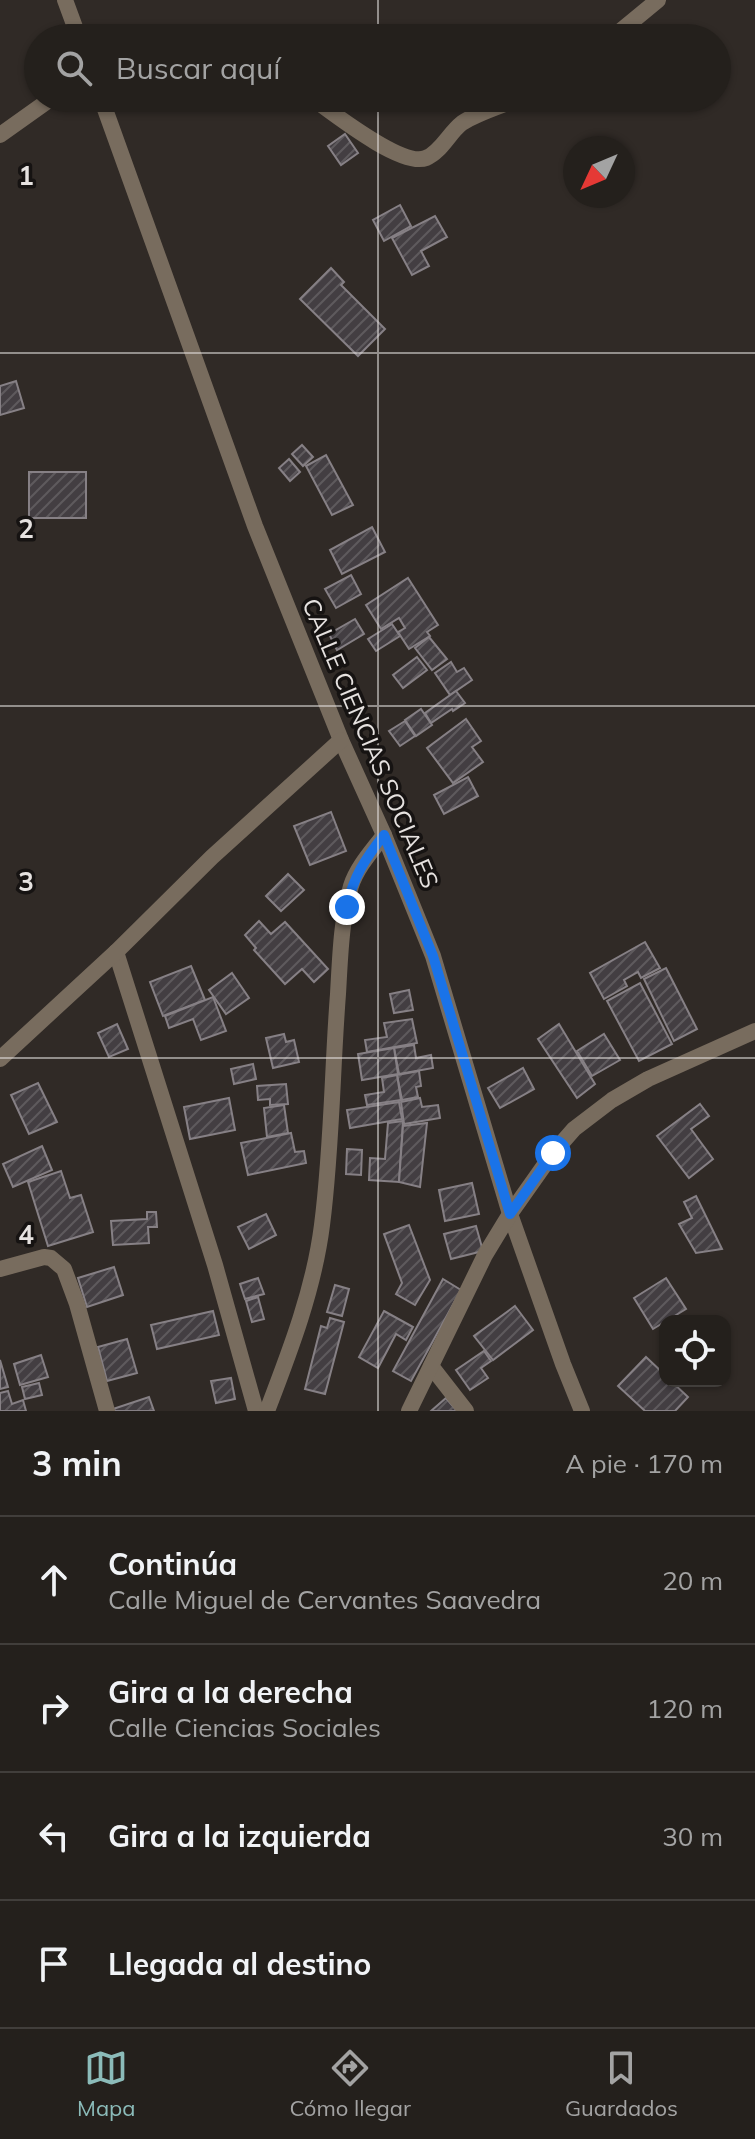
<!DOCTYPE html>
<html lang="es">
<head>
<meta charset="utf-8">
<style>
	body { margin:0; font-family:Mulish,sans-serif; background:#302d29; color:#f1f3f6 }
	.controls { position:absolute; right:24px; bottom:24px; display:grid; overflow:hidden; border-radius:16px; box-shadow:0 2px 6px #0004 }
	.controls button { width:72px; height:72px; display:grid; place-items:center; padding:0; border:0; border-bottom:2px solid #413e3b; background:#24201c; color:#f1f3f6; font:40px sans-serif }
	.compass { position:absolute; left:563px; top:136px; width:72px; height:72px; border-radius:50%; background:#24201c; box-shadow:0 2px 6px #0004; rotate:226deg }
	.stop { position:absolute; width:24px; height:24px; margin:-18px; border:6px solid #1a73e8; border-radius:50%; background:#fff }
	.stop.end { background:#1a73e8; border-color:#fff; box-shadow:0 2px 8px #0008 }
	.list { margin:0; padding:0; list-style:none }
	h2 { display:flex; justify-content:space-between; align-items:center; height:104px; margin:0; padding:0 32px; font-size:34px }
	h2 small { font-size:26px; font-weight:400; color:#a3a3a3 }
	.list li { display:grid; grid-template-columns:52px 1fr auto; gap:24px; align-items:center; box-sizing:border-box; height:128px; padding:0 32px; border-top:2px solid #413e3b }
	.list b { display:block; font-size:30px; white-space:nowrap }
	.list p { margin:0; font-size:26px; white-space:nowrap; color:#a3a3a3 }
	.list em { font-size:26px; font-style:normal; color:#a3a3a3 }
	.icon { flex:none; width:44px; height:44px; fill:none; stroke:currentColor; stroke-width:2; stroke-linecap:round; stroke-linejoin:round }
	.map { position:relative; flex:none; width:755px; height:1411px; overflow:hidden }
	.search { position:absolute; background:#24201c; box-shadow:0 2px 6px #0004; left:24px; right:24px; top:24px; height:88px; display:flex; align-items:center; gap:20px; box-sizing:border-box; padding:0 28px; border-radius:44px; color:#a3a3a3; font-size:30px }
	.sheet { height:616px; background:#24201c }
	nav { display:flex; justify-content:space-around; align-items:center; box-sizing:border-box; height:112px; border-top:2px solid #413e3b; background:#24201c; font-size:22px; color:#a3a3a3 }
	nav a { display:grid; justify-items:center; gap:4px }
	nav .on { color:#8bbbb9 }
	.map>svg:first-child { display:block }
	.building { fill:url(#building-hatch); stroke:#868085; stroke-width:2 }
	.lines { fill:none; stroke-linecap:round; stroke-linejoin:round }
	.minor { stroke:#786c5e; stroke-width:16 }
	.route { stroke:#1a73e8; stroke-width:10 }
	.grid { fill:none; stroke:#e6e2e0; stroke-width:2; stroke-opacity:0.55 }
	.labels { text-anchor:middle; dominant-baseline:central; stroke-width:7; stroke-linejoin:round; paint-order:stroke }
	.street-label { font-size:24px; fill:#e6e2e0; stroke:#161312 }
	.grid-label { font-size:26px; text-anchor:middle; font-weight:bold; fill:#e6e2e0; stroke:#161312; stroke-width:7; stroke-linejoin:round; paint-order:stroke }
</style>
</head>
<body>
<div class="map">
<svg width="755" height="1411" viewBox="0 0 755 1411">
	<defs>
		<pattern id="building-hatch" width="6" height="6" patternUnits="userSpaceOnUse" patternTransform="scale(2)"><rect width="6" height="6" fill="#433e42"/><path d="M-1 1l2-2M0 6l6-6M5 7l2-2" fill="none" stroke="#5e5a5d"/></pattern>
	</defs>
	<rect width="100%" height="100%" fill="#302a26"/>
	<g class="building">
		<path d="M345,134L358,153L341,165L328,146Z"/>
		<path d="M400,205L411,226L384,241L373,220Z"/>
		<path d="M435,216L447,237L421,251L429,266L412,275L392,238Z"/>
		<path d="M331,268L344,282L341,285L385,329L358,356L300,299Z"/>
		<path d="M16,381L24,408L0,415V386Z"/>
		<path d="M302,445L313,457L303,466L292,454Z"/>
		<path d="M326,455L353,505L332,515L306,466Z"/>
		<path d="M289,459L300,472L290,481L279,468Z"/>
		<rect x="29" y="472" width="57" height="46"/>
		<path d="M372,527L385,552L342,574L330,550Z"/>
		<path d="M351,575L361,594L336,608L325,589Z"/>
		<path d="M408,578L438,625L427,632L430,636L409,649L398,632L405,628L399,618L381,629L366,605Z"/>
		<path d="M355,619L364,634L337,650L329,634Z"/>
		<path d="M392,624L400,636L376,651L368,639Z"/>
		<path d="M429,637L447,659L432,670L415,648Z"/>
		<path d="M417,657L427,670L403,688L393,675Z"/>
		<path d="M451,662L457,672L464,668L472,680L450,695L435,673Z"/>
		<path d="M456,691L465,703L453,711L452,709L431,723L425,713Z"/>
		<path d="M421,709L432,725L416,736L405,720Z"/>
		<path d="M466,719L481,741L472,747L483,762L453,783L427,748Z"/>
		<path d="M405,721L415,736L400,746L389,731Z"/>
		<path d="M468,777L478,796L444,814L434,795Z"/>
		<path d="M331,812L346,851L310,865L294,826Z"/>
		<path d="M288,874L304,890L281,911L266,896Z"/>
		<path d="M259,921L271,934L285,922L328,969L314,982L302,969L285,984L254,950L256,948L245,935Z"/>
		<path d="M645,942L660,968L641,978L638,972L624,980L627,986L604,999L590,973Z"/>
		<path d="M191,966L205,1000L163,1016L150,982Z"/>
		<path d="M666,968L697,1029L674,1041L644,979Z"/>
		<path d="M232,973L249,998L226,1014L209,990Z"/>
		<path d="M640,983L672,1044L639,1061L607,1001Z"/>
		<path d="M409,990L413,1010L394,1013L390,994Z"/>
		<path d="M213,997L226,1031L201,1040L193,1019L169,1028L165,1016Z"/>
		<path d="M412,1019L417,1043L367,1052L365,1040L387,1037L384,1023Z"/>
		<path d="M117,1024L128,1049L109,1057L98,1033Z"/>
		<path d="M559,1024L595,1084L577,1098L538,1039Z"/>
		<path d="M284,1034L286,1042L294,1040L299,1062L273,1068L266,1038Z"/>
		<path d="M604,1034L620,1060L592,1076L577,1051Z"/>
		<path d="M414,1045L416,1058L431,1055L433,1068L399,1074L394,1048Z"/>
		<path d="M394,1048L398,1074L362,1080L358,1054Z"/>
		<path d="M253,1064L256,1079L234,1084L231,1069Z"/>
		<path d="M523,1068L534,1089L500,1108L488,1088Z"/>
		<path d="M419,1071L421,1086L416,1087L418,1097L402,1100L397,1075Z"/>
		<path d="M397,1075L401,1100L367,1105L365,1095L384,1092L382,1078Z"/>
		<path d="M38,1083L57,1122L29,1134L11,1095Z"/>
		<path d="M286,1084L288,1104L270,1105V1099L258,1100L257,1086Z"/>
		<path d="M229,1098L235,1130L190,1139L184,1107Z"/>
		<path d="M420,1098L422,1107L438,1105L440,1118L404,1124L401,1102Z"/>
		<path d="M399,1102L402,1119L350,1128L347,1110Z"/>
		<path d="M700,1104L709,1116L691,1129L713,1159L689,1178L657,1136Z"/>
		<path d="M284,1105L288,1133L267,1137L264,1108Z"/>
		<path d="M403,1121L399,1182L369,1180L370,1158L385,1159L388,1123Z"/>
		<path d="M427,1123L420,1187L399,1182L403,1126Z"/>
		<path d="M291,1133L295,1152L304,1151L306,1163L248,1175L241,1143Z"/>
		<path d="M42,1146L52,1170L13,1187L3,1164Z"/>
		<path d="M347,1149L362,1150L361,1175L346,1174Z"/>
		<path d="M61,1171L70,1198L81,1195L93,1232L48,1246L28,1182Z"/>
		<path d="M472,1183L479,1214L445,1221L439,1190Z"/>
		<path d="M696,1196L722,1249L696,1253L679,1224L692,1218L684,1202Z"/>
		<path d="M147,1212H156L157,1227H148L149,1243L113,1245L111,1221L147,1219Z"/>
		<path d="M266,1214L276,1235L249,1249L238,1227Z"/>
		<path d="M409,1225L430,1280L415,1305L396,1294L402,1283L384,1234Z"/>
		<path d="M476,1226L483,1251L451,1259L444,1234Z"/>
		<path d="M114,1267L123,1295L87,1307L78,1278Z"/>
		<path d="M258,1278L264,1294L245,1299L240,1284Z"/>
		<path d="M666,1278L686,1309L653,1329L634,1298Z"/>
		<path d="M443,1279L461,1290L411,1381L393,1371Z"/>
		<path d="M335,1285L349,1289L342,1316L327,1312Z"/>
		<path d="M258,1297L264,1319L252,1322L246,1301Z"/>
		<path d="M515,1306L533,1330L493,1360L474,1336Z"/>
		<path d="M213,1311L219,1335L157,1349L151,1325Z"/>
		<path d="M384,1311L413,1327L406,1340L396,1334L378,1368L359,1357Z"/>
		<path d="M330,1318L344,1322L325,1394L305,1389L321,1326L327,1328Z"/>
		<path d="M127,1339L137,1373L107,1381L98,1347Z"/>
		<path d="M484,1351L491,1361L481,1368L488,1378L470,1390L456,1370Z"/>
		<path d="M41,1355L48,1377L20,1385L14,1364Z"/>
		<path d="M646,1357L665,1375V1381H671L688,1397L675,1411H645L618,1386Z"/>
		<path d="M0,1360L8,1387L0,1389Z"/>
		<path d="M231,1378L235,1399L216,1403L211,1381Z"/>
		<path d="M39,1383L42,1395L25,1399L22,1387Z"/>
		<path d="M8,1391L12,1404L23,1400L26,1411H0V1393Z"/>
		<path d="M149,1397L154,1411H110V1410Z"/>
		<path d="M446,1398L457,1411H431Z"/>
	</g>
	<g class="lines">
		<g class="minor">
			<path d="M65,0L79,38"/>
			<path d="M612,38L658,0"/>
			<path d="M101,98L255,526L341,740L384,835L433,956L510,1214L563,1364L582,1411"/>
			<path d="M312,98C333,113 402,168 426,158C441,152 449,133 462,123C479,112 501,106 520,98"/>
			<path d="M0,135L52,98"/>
			<path d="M116,952L215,1265L256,1411"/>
			<path d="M0,1059L116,952L212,857L341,740"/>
			<path d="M0,1269L44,1257L51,1258L64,1269L77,1304L107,1411"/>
			<path d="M431,1366L466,1411"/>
			<path d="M267,1411C290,1351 314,1289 322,1225C332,1148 332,1071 338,994C340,960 341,919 351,886C357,867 372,851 384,835"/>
			<path d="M409,1411L485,1255L510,1214L553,1153L574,1129L612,1100L648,1079L755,1031"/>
		</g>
	</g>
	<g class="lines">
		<path class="route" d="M347,907C353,877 365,859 384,835L433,956L510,1214L553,1153"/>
	</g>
	<path class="grid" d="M378,0V38M378,98V1411M0,353H755M0,706H755M0,1058H755"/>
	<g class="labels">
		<g class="street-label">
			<text transform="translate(371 743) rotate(67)">CALLE CIENCIAS SOCIALES</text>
		</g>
	</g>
	<g class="grid-label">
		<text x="26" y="185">1</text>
		<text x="26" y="538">2</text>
		<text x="26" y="891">3</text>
		<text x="26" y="1244">4</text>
	</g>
</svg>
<div class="controls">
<button><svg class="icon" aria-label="locate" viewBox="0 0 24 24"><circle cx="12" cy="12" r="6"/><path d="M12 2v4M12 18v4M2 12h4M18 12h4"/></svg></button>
</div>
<svg class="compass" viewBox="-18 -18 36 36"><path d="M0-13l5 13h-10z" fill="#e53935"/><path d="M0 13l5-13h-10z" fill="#a3a3a3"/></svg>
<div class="stop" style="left:553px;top:1153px"></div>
<div class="stop end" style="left:347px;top:907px"></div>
<div class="search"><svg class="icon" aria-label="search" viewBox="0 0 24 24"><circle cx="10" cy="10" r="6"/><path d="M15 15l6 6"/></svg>Buscar aquí</div>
</div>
<section class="sheet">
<h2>3 min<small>A pie · 170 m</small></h2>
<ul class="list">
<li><svg class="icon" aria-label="ahead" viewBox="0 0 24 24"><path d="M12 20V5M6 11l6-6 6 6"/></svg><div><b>Continúa</b><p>Calle Miguel de Cervantes Saavedra</p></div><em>20 m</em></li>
<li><svg class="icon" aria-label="right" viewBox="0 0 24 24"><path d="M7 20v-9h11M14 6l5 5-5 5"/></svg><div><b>Gira a la derecha</b><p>Calle Ciencias Sociales</p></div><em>120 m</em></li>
<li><svg class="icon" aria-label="left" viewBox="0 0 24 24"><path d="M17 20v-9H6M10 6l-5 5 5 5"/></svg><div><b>Gira a la izquierda</b></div><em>30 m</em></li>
<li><svg class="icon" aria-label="arrive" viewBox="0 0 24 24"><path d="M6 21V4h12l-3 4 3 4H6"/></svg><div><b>Llegada al destino</b></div></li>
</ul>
</section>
<nav>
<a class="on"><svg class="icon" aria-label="map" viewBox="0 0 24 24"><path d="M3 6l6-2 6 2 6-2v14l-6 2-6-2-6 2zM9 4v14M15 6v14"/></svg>Mapa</a>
<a><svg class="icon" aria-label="directions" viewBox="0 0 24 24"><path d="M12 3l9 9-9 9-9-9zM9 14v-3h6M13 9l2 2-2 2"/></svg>Cómo llegar</a>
<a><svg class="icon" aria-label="saved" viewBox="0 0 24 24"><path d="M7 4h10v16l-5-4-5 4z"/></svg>Guardados</a>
</nav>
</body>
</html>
